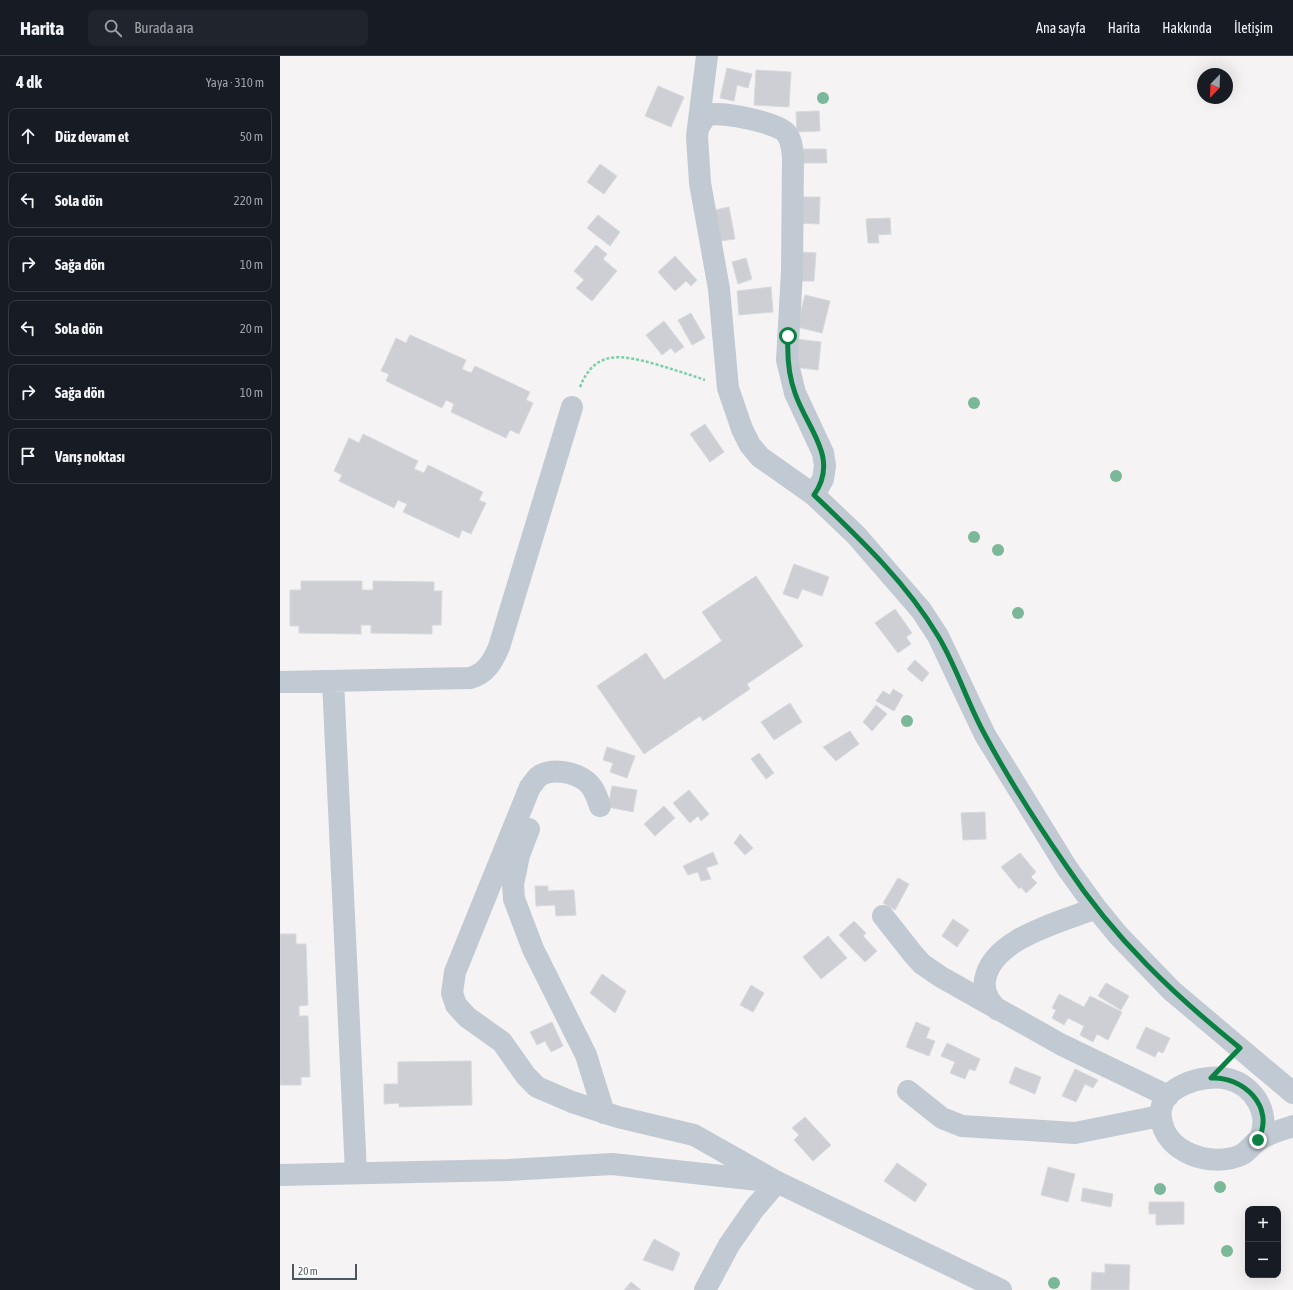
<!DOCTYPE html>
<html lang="tr">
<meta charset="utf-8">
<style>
:root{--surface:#171b24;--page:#20242c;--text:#f1f3f6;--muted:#9ea1a6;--line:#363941}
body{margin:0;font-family:"Asap Condensed",sans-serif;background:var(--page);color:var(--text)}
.controls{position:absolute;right:12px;bottom:12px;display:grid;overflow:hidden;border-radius:8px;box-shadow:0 4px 16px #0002}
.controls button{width:36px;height:36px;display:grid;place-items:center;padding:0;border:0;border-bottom:1px solid var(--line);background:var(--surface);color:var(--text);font:20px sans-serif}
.compass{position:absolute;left:917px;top:12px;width:36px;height:36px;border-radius:50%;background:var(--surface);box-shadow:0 4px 16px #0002;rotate:203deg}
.scale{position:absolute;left:12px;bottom:10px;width:65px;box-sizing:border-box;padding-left:4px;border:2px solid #4a5661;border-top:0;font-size:11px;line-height:14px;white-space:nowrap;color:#4a5661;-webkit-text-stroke:3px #fff;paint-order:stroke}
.stop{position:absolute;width:12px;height:12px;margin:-9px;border:3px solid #0b8043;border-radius:50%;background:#fff}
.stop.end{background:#0b8043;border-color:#fff;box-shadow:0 1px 4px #0008}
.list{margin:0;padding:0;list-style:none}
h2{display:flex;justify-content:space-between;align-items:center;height:52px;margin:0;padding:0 16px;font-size:17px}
h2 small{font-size:13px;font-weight:400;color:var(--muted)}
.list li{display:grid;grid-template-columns:26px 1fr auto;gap:12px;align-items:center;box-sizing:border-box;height:56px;margin:0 8px 8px;padding:0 8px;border:1px solid var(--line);border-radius:8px}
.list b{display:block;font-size:15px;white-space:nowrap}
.list em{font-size:13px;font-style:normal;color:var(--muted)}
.icon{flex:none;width:22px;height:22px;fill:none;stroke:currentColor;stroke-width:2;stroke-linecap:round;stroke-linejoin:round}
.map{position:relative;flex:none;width:1013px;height:1234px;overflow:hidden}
header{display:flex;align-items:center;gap:24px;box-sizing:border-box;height:56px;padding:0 20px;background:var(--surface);border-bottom:1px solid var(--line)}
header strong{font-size:19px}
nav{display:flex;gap:22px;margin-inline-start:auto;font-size:14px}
.search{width:280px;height:36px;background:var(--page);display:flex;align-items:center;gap:10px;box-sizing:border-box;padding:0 14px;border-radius:8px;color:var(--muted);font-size:15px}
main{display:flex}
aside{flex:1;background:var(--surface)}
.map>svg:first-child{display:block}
.building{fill:#cdcfd5;stroke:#d7d9de}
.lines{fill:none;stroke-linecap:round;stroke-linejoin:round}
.path{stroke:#7ad0a6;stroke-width:2.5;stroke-dasharray:3 2;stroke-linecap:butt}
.minor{stroke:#c1cad2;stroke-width:22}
.tree{fill:#7bb799}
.route{stroke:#0b8043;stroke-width:5}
</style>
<header>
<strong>Harita</strong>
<div class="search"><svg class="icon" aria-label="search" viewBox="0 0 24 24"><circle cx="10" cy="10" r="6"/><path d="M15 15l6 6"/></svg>Burada ara</div>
<nav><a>Ana sayfa</a><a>Harita</a><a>Hakkında</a><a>İletişim</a></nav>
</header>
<main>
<aside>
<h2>4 dk<small>Yaya · 310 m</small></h2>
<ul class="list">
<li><svg class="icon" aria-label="ahead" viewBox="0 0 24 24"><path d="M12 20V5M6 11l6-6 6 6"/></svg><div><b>Düz devam et</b></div><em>50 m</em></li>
<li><svg class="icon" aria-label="left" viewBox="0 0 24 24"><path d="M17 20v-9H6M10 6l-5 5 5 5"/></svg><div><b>Sola dön</b></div><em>220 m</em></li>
<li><svg class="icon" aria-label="right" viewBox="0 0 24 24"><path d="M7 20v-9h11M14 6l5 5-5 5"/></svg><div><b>Sağa dön</b></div><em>10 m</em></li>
<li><svg class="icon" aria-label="left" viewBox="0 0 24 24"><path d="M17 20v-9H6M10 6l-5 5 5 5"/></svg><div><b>Sola dön</b></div><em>20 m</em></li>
<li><svg class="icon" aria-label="right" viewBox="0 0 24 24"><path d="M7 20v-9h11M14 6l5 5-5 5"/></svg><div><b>Sağa dön</b></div><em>10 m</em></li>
<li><svg class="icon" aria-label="arrive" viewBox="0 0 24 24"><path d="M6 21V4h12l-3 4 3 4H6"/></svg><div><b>Varış noktası</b></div></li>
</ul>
</aside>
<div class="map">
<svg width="1013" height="1234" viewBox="0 0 1013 1234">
<rect width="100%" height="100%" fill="#f5f3f3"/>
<!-- building -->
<path class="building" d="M447,12L472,18L468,32L457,29L454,45L440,42Z
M476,14L511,16L509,51L474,49Z
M378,30L404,41L391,71L365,60Z
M539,55L540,75L517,76L516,56Z
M523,93H546L547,107H523Z
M320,108L337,120L324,138L307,126Z
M517,141H540L539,168L516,167Z
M449,151L455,183L441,185L435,154Z
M318,159L340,176L330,190L307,172Z
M610,162L611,178L598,179L599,187H588L586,163Z
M316,189L327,198L323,203L337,215L312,245L296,232L304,224L294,215Z
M520,196L536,197L534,225H519Z
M395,200L417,224L411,230L406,225L395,235L378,216Z
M466,202L472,223L458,228L452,206Z
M491,231L493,256L459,259L457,235Z
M525,239L550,245L542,277L517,271Z
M411,257L425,282L412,289L398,264Z
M384,265L404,291L395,297L391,292L382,299L366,279Z
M130,279L186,304L182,313L191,317L195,310L250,336L246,344L253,347L239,378L230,374L226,382L171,356L174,348L166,344L162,352L106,325L109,318L101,315L116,282L126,287Z
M516,283L541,286L538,314L513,311Z
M425,368L444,396L430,406L410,378Z
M83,378L138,405L134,413L144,417L148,409L203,436L199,444L206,447L191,478L182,474L179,482L123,456L127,448L118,444L114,452L59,425L62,419L54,415L69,382L79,387Z
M514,508L549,521L542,540L522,533L518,543L503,538Z
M476,520L523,590L467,628L470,633L423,665L420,660L364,698L317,630L366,597L384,624L442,585L422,556Z
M21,525H82V534H93V525L154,526V535H162L161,569H152V578L91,577V569H81V578L19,577V570H10V534H21Z
M615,553L632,577L626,581L631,588L618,597L595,567Z
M635,604L649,617L642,626L627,613Z
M613,633L623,639L614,655L596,645L603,635L610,639Z
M510,647L522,666L494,684L481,666Z
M596,649L607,658L592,675L583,666Z
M570,675L579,688L556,705L543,691Z
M327,691L355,700L347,722L330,716L333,707L323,704Z
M479,697L494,717L486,723L471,703Z
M332,730L357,734L353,756L328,751Z
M409,734L429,758L421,765L418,760L410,767L393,747Z
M384,750L395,762L375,780L364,768Z
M705,756L706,783L683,784L681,757Z
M460,778L473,792L465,799L454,787Z
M433,796L438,808L426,812L431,823L421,825L418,816L408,819L403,810Z
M740,797L756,816L751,821L757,827L746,837L741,831L739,833L721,811Z
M618,822L629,828L615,854L603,847Z
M255,830H268V835L294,834L296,859L276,860L275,849L256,850Z
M673,863L689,874L677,891L662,880Z
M574,865L586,877L583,880L597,895L585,906L559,879Z
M0,878H16V888H26L28,949L19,950V960H28L30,1021H21V1029H0Z
M548,880L567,902L541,923L523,901Z
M322,918L346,935L335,957L310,937Z
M826,927L849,940L841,954L818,940Z
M471,929L484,937L473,956L460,949Z
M779,938L804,951L810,940L842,956L828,984L817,978L813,986L800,979L804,970L788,962L784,969L772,962L776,954L772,952Z
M272,966L283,990L271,996L265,985L257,989L250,976Z
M636,966L650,972L646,982L655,985L649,1000L626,991Z
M866,971L890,982L883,997L878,995L875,1001L856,992Z
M667,987L700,1003L695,1015L689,1013L685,1023L670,1017L675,1006L661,1000Z
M191,1005L192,1049L119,1051V1047L104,1048V1028H118V1006Z
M735,1011L761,1021L755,1038L729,1027Z
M795,1013L818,1024L813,1032L805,1028L796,1046L782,1040Z
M525,1061L551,1089L533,1105L514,1084L519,1079L512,1072Z
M617,1107L647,1128L635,1146L604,1125Z
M768,1111L795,1118L788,1146L761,1139Z
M803,1132L833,1138L831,1151L801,1145Z
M869,1146H904V1168L876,1169V1158H869Z
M374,1183L400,1197L393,1215L363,1204Z
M825,1208L850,1209L849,1234H811L812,1216L825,1217Z
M351,1226L361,1234H344Z"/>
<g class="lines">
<!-- path -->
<path class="path" d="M300,331C315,293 342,299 375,308C392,313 408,318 425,324"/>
<!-- minor -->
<path class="minor" d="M427,0L417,80L420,127L439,233L448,332L462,373L470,389L480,401L534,439L576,479L641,554L658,580L705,679L787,812L816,852L838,879L892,935L1013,1037
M418,73C421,67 423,62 429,59C442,55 498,67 506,77C512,84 512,93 513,101L512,215L507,304L515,337L543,397L545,410L543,423L534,439
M53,625L76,1117
M0,626L190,622C206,618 213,605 219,591L292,351
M320,750C317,741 314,731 306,725C294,716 271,711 258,721C255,724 253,728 250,731L175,916L172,937L176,949L187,961L222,986L246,1020L257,1031L292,1046L338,1061L414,1079L497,1126L474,1153L449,1189L425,1234
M249,773L239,799L236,814L233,828L234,843L253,893L306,999L324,1057
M603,860L633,898L642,908L661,921L782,989L888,1040
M718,954C709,946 703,937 705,924C712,882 781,866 816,852
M628,1035L662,1062L682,1070L795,1077L880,1060
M979,1084C992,1059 974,1029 948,1023C924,1017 876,1031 881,1062C885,1097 931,1112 961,1099C969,1095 972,1088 979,1084C989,1077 1002,1074 1013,1070
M0,1119L228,1114L332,1108L497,1126L721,1234"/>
</g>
<!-- trees -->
<g class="tree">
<circle cx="543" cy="42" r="6"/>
<circle cx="694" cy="347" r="6"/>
<circle cx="836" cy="420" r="6"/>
<circle cx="694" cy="481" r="6"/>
<circle cx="718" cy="494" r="6"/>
<circle cx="738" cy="557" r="6"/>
<circle cx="627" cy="665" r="6"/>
<circle cx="940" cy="1131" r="6"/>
<circle cx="880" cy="1133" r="6"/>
<circle cx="947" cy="1195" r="6"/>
<circle cx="774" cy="1227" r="6"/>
</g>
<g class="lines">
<!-- route -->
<path class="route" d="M508,280C507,300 508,318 515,337C527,373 560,402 534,439C579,482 626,526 658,580C677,611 687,647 705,679C729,724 758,769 787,811C834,882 894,939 960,992L931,1022C963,1020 996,1051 978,1084"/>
</g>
</svg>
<div class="controls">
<button>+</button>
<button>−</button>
</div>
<svg class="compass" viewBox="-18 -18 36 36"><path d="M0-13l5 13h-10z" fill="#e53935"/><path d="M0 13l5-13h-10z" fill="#9ea1a6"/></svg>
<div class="scale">20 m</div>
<div class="stop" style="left:508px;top:280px"></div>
<div class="stop end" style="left:978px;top:1084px"></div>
</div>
</main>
